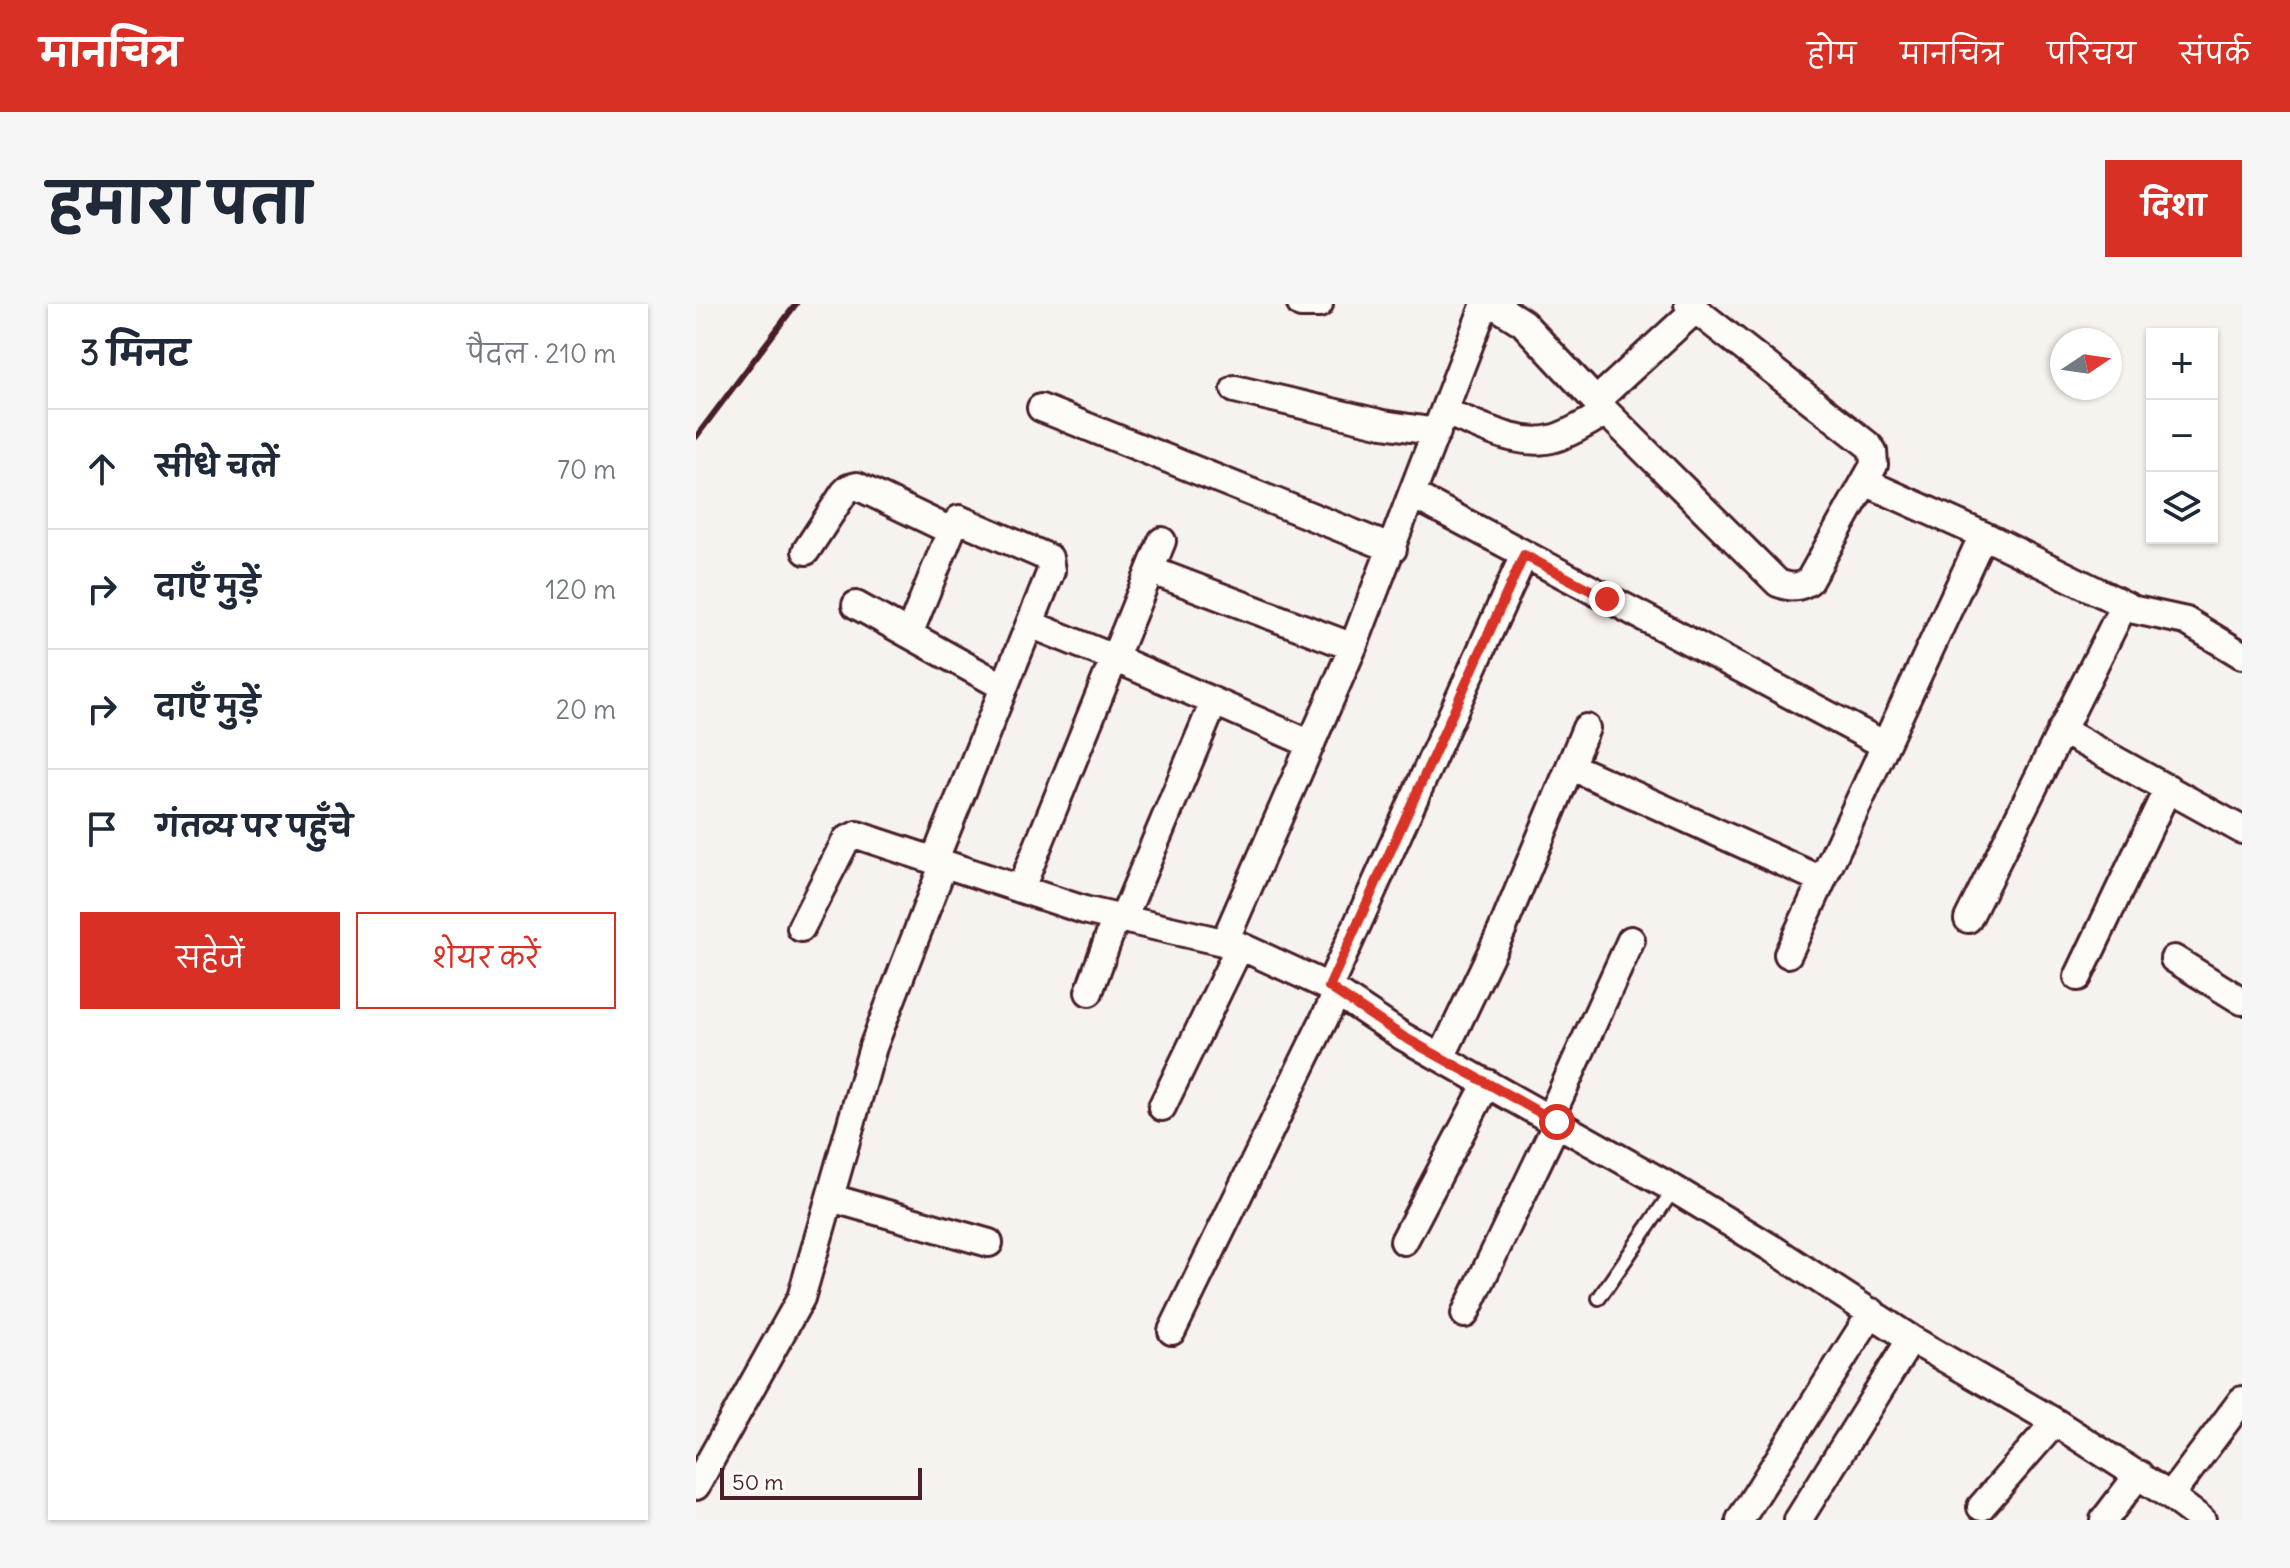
<!DOCTYPE html>
<html lang="hi">
<meta charset="utf-8">
<style>
:root{--surface:#fff;--page:#f6f6f7;--text:#1f2937;--muted:#747a83;--line:#e0e1e3;--accent:#d93025}
body{margin:0;font-family:Delius,"Playpen Sans Deva",sans-serif;background:var(--page);color:var(--text)}
.controls{position:absolute;right:24px;top:24px;display:grid;overflow:hidden;border-radius:0px;box-shadow:0 2px 6px #0004}
.controls button{width:72px;height:72px;display:grid;place-items:center;padding:0;border:0;border-bottom:2px solid var(--line);background:var(--surface);color:var(--text);font:40px sans-serif}
.compass{position:absolute;left:1354px;top:24px;width:72px;height:72px;border-radius:50%;background:var(--surface);box-shadow:0 2px 6px #0004;rotate:77deg}
.scale{position:absolute;left:24px;bottom:20px;width:202px;box-sizing:border-box;padding-left:8px;border:4px solid #4a1f2b;border-top:0;font-size:22px;line-height:28px;white-space:nowrap;color:#4a1f2b;-webkit-text-stroke:6px #fdfcf7;paint-order:stroke}
.stop{position:absolute;width:24px;height:24px;margin:-18px;border:6px solid #d93025;border-radius:50%;background:#fff}
.stop.end{background:#d93025;border-color:#fff;box-shadow:0 2px 8px #0008}
.list{margin:0;padding:0;list-style:none}
h2{display:flex;justify-content:space-between;align-items:center;height:104px;margin:0;padding:0 32px;font-size:34px}
h2 small{font-size:26px;font-weight:400;color:var(--muted)}
.list li{display:grid;grid-template-columns:52px 1fr auto;gap:24px;align-items:center;box-sizing:border-box;height:120px;padding:0 32px;border-top:2px solid var(--line)}
.list b{display:block;font-size:30px;white-space:nowrap}
.list em{font-size:26px;font-style:normal;color:var(--muted)}
.actions{display:flex;gap:16px;padding:24px 32px}
.actions a{flex:1;padding:18px 0;border:2px solid var(--accent);border-radius:0px;text-align:center;font-size:28px;color:var(--accent)}
.actions .main{background:var(--accent);color:#fff}
.icon{flex:none;width:44px;height:44px;fill:none;stroke:currentColor;stroke-width:2;stroke-linecap:round;stroke-linejoin:round}
.map{position:relative;flex:none;width:1546px;height:1216px;overflow:hidden;border-radius:0px}
header{display:flex;align-items:center;gap:48px;box-sizing:border-box;height:112px;padding:0 40px;background:var(--accent);color:#fff}
header strong{font-size:38px}
nav{display:flex;gap:44px;margin-inline-start:auto;font-size:28px}
.intro{display:flex;align-items:center;justify-content:space-between;box-sizing:border-box;height:192px;padding:0 48px}
h1{margin:0;font-size:56px}
.button{padding:20px 36px;border-radius:0px;background:var(--accent);color:#fff;font-size:28px;font-weight:700}
main{display:flex;gap:48px;padding:0 48px}
aside{flex:1;background:var(--surface);border-radius:0px;box-shadow:0 2px 6px #0004}
.map>svg:first-child{display:block}
.lines{fill:none;stroke-linecap:round;stroke-linejoin:round}
.lane-casing{stroke:#4a1f2b;stroke-width:18}
.street-casing{stroke:#4a1f2b;stroke-width:32}
.lane{stroke:#fdfcf7;stroke-width:12}
.street{stroke:#fdfcf7;stroke-width:26}
.rail{stroke:#4a1f2b;stroke-width:6}
.route{stroke:#d93025;stroke-width:10}
</style>
<header>
<strong>मानचित्र</strong>
<nav><a>होम</a><a>मानचित्र</a><a>परिचय</a><a>संपर्क</a></nav>
</header>
<div class="intro"><h1>हमारा पता</h1><a class="button">दिशा</a></div>
<main>
<aside>
<h2>3 मिनट<small>पैदल · 210 m</small></h2>
<ul class="list">
<li><svg class="icon" aria-label="ahead" viewBox="0 0 24 24"><path d="M12 20V5M6 11l6-6 6 6"/></svg><div><b>सीधे चलें</b></div><em>70 m</em></li>
<li><svg class="icon" aria-label="right" viewBox="0 0 24 24"><path d="M7 20v-9h11M14 6l5 5-5 5"/></svg><div><b>दाएँ मुड़ें</b></div><em>120 m</em></li>
<li><svg class="icon" aria-label="right" viewBox="0 0 24 24"><path d="M7 20v-9h11M14 6l5 5-5 5"/></svg><div><b>दाएँ मुड़ें</b></div><em>20 m</em></li>
<li><svg class="icon" aria-label="arrive" viewBox="0 0 24 24"><path d="M6 21V4h12l-3 4 3 4H6"/></svg><div><b>गंतव्य पर पहुँचे</b></div></li>
</ul>
<div class="actions"><a class="main">सहेजें</a><a>शेयर करें</a></div>
</aside>
<div class="map">
<svg width="1546" height="1216" viewBox="0 0 1546 1216">
<rect width="100%" height="100%" fill="#f6f3ef"/>
<filter id="ink" filterUnits="userSpaceOnUse"><feTurbulence type="fractalNoise" baseFrequency=".0125" numOctaves="2"/><feDisplacementMap in="SourceGraphic" scale="16" xChannelSelector="R" yChannelSelector="G"/><feConvolveMatrix kernelMatrix="1 2 1 2 8 2 1 2 1" color-interpolation-filters="sRGB"/></filter>
<g filter="url(#ink)">
<g class="lines">
<defs>
<path id="lane" d="M903,994L978,885"/>
<path id="street" d="M605,0H623
M797,0L827,19L910,108L1082,279C1095,284 1102,284 1113,277L1178,161L1177,147L1172,141L992,0
M539,85L687,120L741,128
M900,97L999,6
M345,104L697,245
M749,108C782,120 823,145 859,134C876,129 894,117 910,108
M1169,178L1287,231L1439,306L1490,317L1546,351
M717,191L1189,441
M110,247L148,189L153,184L161,182L255,227
M454,266L657,343
M160,301L308,383
M334,320L418,354L615,440
M213,330L255,227L263,215L353,254L355,267L239,555
M1365,426L1546,526
M874,462L1126,576
M325,584L466,237
M427,615L518,398
M1272,615L1428,301
M105,624L150,536L161,531L388,606L544,642L633,683L706,732L978,885L1077,945L1215,1035L1359,1118L1474,1192
M528,639L657,343L789,0
M1092,650L1287,231
M1478,655L1546,697
M1382,673L1472,484
M633,683L828,251
M393,688L420,613
M745,754L806,626L890,424
M466,803L544,642
M854,814L935,636
M135,894L293,939
M708,937L791,779
M769,1010L861,818
M476,1027L641,689
M0,1182L105,994L177,743L248,559
M1285,1203L1359,1118
M1044,1216L1176,1008
M1102,1216L1215,1035
M1408,1216L1443,1170
M1506,1216L1474,1192L1546,1096"/>
</defs>
<!-- lane casing -->
<use href="#lane" class="lane-casing"/>
<!-- street casing -->
<use href="#street" class="street-casing"/>
<!-- lane -->
<use href="#lane" class="lane"/>
<!-- street -->
<use href="#street" class="street"/>
<!-- rail -->
<path class="rail" d="M0,133L100,0"/>
</g>
</g>
<g class="lines" filter="url(#ink)">
<!-- route -->
<path class="route" d="M861,818L706,732L633,683L828,251L911,295"/>
</g>
</svg>
<div class="controls">
<button>+</button>
<button>−</button>
<button><svg class="icon" aria-label="layers" viewBox="0 0 24 24"><path d="M12 4l9 5-9 5-9-5zM3 14l9 5 9-5"/></svg></button>
</div>
<svg class="compass" viewBox="-18 -18 36 36"><path d="M0-13l5 13h-10z" fill="#e53935"/><path d="M0 13l5-13h-10z" fill="#747a83"/></svg>
<div class="scale">50 m</div>
<div class="stop" style="left:861px;top:818px"></div>
<div class="stop end" style="left:911px;top:295px"></div>
</div>
</main>
